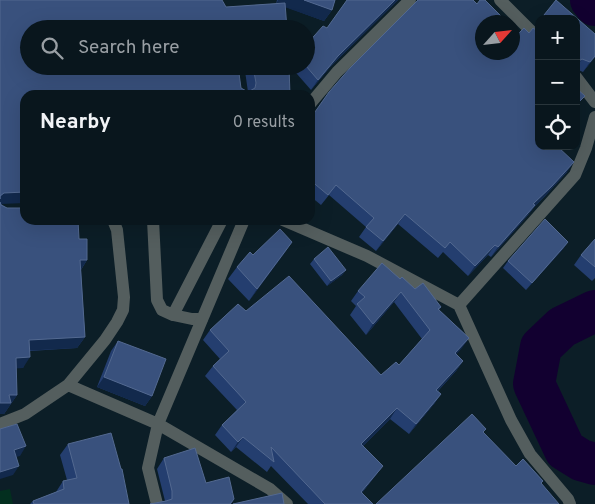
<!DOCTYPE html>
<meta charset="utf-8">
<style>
:root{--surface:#09161d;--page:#121f26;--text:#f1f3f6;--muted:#999fa4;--line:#29353b}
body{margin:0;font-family:Overpass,sans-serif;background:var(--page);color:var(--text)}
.controls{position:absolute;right:15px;top:15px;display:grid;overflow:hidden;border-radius:10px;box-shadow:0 5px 20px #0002}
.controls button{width:45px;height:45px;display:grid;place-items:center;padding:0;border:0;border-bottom:1px solid var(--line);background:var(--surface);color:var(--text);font:25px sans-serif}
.compass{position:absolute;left:475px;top:15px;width:45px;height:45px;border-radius:50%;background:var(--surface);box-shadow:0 5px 20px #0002;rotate:63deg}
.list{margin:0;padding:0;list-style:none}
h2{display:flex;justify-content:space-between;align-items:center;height:65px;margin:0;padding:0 20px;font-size:21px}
h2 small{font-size:16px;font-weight:400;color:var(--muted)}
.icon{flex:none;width:28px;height:28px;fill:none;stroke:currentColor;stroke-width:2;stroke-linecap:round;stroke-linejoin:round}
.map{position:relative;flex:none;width:595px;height:504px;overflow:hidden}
.search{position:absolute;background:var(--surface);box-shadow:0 5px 20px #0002;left:20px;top:20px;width:295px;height:55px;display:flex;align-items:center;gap:12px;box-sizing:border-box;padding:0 18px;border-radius:28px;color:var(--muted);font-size:19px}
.panel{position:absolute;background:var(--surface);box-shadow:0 5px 20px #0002;left:20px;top:90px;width:295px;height:135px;border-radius:15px}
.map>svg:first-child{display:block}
.green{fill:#032f1f}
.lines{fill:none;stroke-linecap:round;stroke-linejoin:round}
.river{stroke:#120030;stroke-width:42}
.service{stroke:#545e5e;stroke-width:12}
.minor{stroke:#545e5e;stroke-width:12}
.wall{fill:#243e6f;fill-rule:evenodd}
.shaded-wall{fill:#12294c}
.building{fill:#39517d;stroke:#536990}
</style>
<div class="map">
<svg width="595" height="504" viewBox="0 0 595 504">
<rect width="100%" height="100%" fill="#0c1e27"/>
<!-- green -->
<path class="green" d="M10,489L13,504H0V491Z"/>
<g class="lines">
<!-- river -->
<path class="river" d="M591,0L595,5
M595,311L562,327L541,347L534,384L565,450L581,460L595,464"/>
<!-- service -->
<path class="service" d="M153,220L157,300L162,310L173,315L222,220
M173,315L192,319H202"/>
<!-- minor -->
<path class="minor" d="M500,0L539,39
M576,77L595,102
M310,104L337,72L410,0
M283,220L367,256L459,305L511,420L530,454L568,499L570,504
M459,305L575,175L586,148L595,117
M68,385L158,424L270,489L287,504
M0,424L25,414L68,385L105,340L117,322L123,310L124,297L117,230L113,220
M157,504L148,468L158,424L244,220"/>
</g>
<!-- wall -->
<path class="wall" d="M0,0L226,7L276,4L277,0H335L332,10L324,21L286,7L29,66H289L290,95L1,204L7,208L79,239L87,260L81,270L85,337L77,348L30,351L23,368H16L17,395L4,414H0ZM241,67L245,71L248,92L241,88L238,68Z
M347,0H398L331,66L311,90L290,66H306L327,28Z
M417,0H454L539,146L567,172L545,196L535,206L528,215L491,257L488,255L468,276L443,252L438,258L398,224L376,251L359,237L366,227L329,195L321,205L310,196V119L417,2Z
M556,0L595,34V57L583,72L576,69V19H541Z
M595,239V278L592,281L574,265L581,255Z
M292,242L249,301L228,279L237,267L253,255Z
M568,242L563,249L526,290L503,268L508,261Z
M314,259L346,270L342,275L327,286L310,264Z
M400,279L441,307L439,310L469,338L456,354L463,361L456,371L438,391L441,394L434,404L409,434L390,419L363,446L383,466L362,493L373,504H308L271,466L267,472L236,447L231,452L215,435L222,425L237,410L205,376L213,366L220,359L203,340L210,330L246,311L381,375L399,365L422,339L394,302L366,335L350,315L356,306L351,301L358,291Z
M118,341L152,396L145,406L97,387L111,351Z
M68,444L129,504H30L33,501L56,492L63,481L67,480L60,455Z
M164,458L206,483L234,499L231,504H150L165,501L157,469Z"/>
<!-- shaded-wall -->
<path class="shaded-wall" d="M278,0H304L332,10L324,21L276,4Z
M395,0H398L331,66L311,90L318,80L338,56Z
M595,56V57L583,72L590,62Z
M582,59L576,68V63Z
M574,162L567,172L545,196L535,206L528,215L491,257L498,247L533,204Z
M25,192V203L0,204V197L4,193Z
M405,214L398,224L376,251L383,241Z
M292,242L284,254L249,301L257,289Z
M568,242L563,249L526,290L532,283Z
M495,245L488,255L468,276L475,266Z
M80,260H87L80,271Z
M346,270L342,275L327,286L331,281Z
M401,292L394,302L366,335L373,324Z
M85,337L77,348L21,351L29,340Z
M469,338L462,348L448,364L455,353Z
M30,357L23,368L8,369L16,358Z
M463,361L456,371L429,400L436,390Z
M104,377L152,396L145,406L97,387Z
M441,394L434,404L409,434L416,424Z
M9,395H17L4,414H0V403Z
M397,408L390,419L354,455L361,444Z
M243,437L236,447L231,452L238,442Z
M26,446L20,456L8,459L14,450Z
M19,466L13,475L0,479V472Z
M383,466L375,476L354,503L361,492Z"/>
<!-- building -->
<path class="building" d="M0,0H222L226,7L285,3L287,29H29V66H238L241,88L248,92L255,88L256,83L253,66H289L290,95H25V192L4,193L0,196V199Z
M304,0H335L332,10Z
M347,0H395L338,56L318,80L306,66V45L323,26L327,28Z
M418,0H473L477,4L480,0H485L507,22H482V52H512V28L518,34L524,28L529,33L533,28L539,32V146H557L574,162L552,186L533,204L535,205L498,247L495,245L475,266L450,242L445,248L405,214L383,241L366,227L374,218L336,185L328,195L310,180V119L329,92L350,68Z
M556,0L595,34V56L590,62L582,59L576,63V19H547L544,15Z
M576,70L579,76L576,79Z
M576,88L585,96L576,105Z
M0,202L1,205L7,208H25V220H78L79,239H87V260H80L85,337L29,340L30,357L16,358L17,395H9L11,403H0Z
M545,219L568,242L532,283L508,261Z
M280,229L292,242L257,289L237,267L250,252L253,255Z
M595,239V267L581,255Z
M328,247L346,270L331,281L314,259Z
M382,263L400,279L402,277L415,289L423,283L441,307L438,309L469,338L455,353L463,361L436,390L441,394L416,424L397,408L361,444L383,466L361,492L373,504H325L271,447L274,462L243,437L238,442L222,425L246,402L213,366L229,351L210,330L238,304L246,311L289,276L381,375L396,362L399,365L430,330L401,292L373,324L357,304L365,297L358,291Z
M118,341L166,359L152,396L104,377Z
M472,414L486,429L483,432L516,466L523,459L543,481L541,483L559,504H376Z
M17,424L26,446L14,450L19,466L0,472V429Z
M111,433L121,469H122L129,504H34L33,501L64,489L63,481L77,478L68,444Z
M195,448L206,483L229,477L234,499L230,504H150L166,501L172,499V491L164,458Z
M282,493L284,504H233Z"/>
</svg>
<div class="controls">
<button>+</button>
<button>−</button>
<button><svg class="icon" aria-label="locate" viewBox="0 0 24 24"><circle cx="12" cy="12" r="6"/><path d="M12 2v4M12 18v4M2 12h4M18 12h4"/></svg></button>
</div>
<svg class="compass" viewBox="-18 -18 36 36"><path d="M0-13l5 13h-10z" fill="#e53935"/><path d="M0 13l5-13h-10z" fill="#999fa4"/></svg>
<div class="search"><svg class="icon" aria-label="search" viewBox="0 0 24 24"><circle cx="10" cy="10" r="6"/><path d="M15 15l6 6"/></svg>Search here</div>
<section class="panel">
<h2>Nearby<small>0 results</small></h2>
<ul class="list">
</ul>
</section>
</div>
